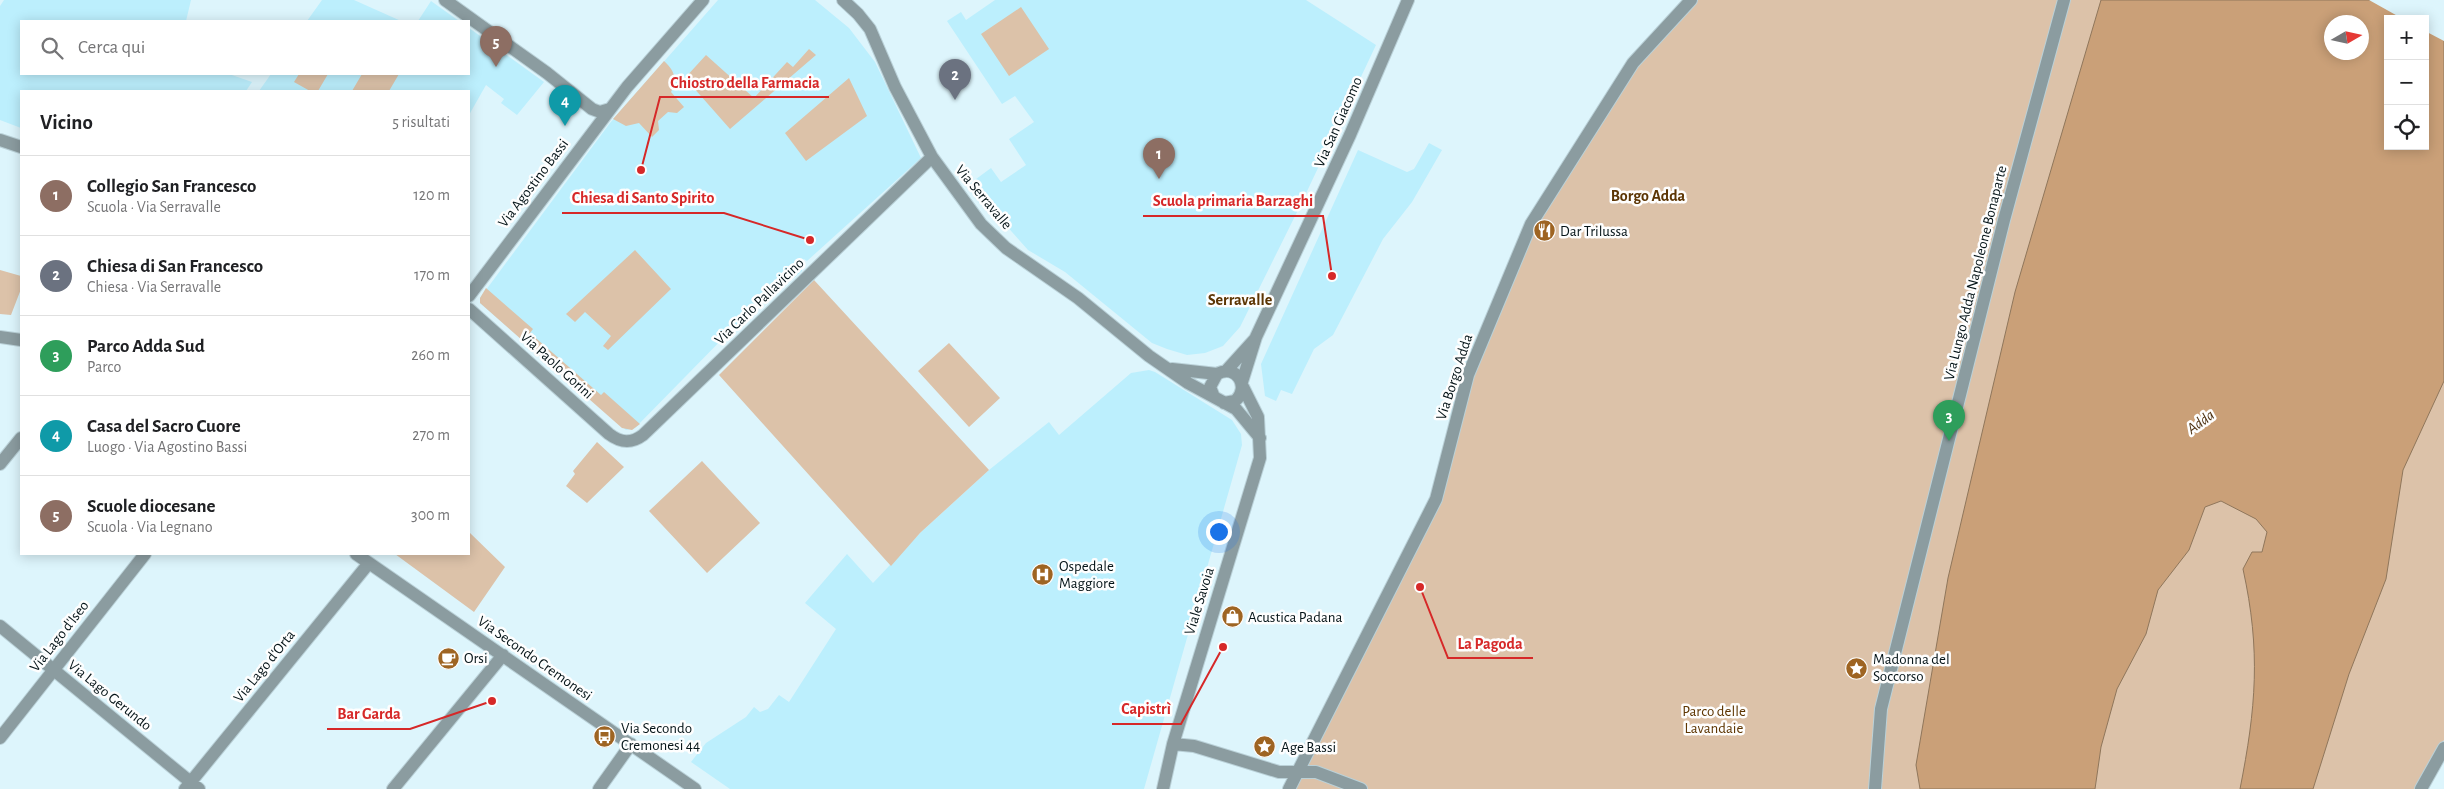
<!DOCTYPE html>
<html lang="it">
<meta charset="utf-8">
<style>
:root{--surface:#fff;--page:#f6f6f6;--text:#202124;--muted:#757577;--line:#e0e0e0;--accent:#db2777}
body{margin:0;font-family:"Alegreya Sans",sans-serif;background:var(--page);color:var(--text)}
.controls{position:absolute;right:15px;top:15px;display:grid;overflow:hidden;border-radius:0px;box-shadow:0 2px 12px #0003}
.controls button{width:45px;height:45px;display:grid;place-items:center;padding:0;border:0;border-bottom:1px solid var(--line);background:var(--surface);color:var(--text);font:25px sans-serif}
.compass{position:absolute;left:2324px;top:15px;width:45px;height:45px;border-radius:50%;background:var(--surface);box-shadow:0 2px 12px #0003;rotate:81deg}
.you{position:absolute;left:1218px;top:531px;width:18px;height:18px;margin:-12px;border:4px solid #fff;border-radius:50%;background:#1a73e8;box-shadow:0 0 0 8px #1a73e833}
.badge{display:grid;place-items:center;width:32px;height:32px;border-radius:50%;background:var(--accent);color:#fff;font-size:16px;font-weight:700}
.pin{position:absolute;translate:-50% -41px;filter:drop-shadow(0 1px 2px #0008)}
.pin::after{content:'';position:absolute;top:26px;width:18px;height:15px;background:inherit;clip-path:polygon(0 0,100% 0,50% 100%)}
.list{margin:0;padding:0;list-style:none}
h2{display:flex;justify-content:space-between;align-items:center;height:65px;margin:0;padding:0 20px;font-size:21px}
h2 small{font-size:16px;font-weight:400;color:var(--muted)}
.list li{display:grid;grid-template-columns:32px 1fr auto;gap:15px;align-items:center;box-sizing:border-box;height:80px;padding:0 20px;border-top:1px solid var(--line)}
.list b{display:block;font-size:19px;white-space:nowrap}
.list p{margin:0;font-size:16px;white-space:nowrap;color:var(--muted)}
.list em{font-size:16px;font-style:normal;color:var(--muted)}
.icon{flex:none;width:28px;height:28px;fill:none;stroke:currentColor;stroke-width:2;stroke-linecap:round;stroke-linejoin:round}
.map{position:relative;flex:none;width:2444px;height:789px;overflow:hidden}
.search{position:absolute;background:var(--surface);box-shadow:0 2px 12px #0003;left:20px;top:20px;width:450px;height:55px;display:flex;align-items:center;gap:12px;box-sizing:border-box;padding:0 18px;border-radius:0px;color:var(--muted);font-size:19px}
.panel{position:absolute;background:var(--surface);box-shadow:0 2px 12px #0003;left:20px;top:90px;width:450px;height:465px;border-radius:0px}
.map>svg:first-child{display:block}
.built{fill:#bceffd}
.green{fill:#dcc2a9;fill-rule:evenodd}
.water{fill:#caa078;stroke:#8f765b;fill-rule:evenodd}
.pier{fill:#ddf5fc}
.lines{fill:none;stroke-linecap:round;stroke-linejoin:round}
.minor-casing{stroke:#bad1d8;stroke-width:14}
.minor{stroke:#8b9ca0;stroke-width:12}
.labels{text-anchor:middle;stroke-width:5;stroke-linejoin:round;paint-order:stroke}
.street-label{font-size:15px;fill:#051418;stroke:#fefefe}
.poi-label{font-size:15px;fill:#051418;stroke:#fefefe;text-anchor:start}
.park-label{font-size:15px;fill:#5d3501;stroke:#fefefe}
.neighbourhood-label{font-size:16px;font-weight:bold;fill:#5c3504;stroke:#fefefe}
.water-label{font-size:16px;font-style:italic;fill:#4e3111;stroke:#fefefe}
.leader{fill:none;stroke:#d62828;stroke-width:2}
.callout-dot{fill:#d62828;stroke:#fefefe;stroke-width:2}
.callout-label{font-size:16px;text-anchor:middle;font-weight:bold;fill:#d62828;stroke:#fefefe;stroke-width:5;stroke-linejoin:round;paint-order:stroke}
</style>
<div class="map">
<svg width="2444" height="789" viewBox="0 0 2444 789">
<rect width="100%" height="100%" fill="#ddf5fc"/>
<!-- built -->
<path class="built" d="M4,0H191L186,21H21V74H229L252,82L246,91H21V128L0,120V6Z
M322,0H354L401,21H307Z
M718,0H815L849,28L875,62L921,158L807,261L804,259L800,263L802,271L794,278L787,275L783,279L785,282L734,327L635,428L626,430L480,303V298L610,123Z
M995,0H1306L1376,45L1301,204L1240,327L1223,346L1205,353L1187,355L1167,349L1152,343L1065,272L1028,250L996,214L983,201L979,203L968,188V185L991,168L1001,182L1026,165L1009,139L1034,122L1015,96L1002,104L947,21L961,12L966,20Z
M431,1L459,21H418Z
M469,28L544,82L517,115L501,103L504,99L486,85L469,115V91H259L271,74H469Z
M1429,143L1442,150L1412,202L1383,239L1333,335L1314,349L1292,394L1281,390L1276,401L1265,396L1261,364L1358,150L1407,172L1414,169Z
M1149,370L1155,372L1232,420L1241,434L1242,445L1144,789H730L691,762L706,743L746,717L754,707L760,712L768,709L779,695L789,702L836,629L805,603L847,554L873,583L920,533L989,470L1049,422L1059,435L1131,373Z"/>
<!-- green -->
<path class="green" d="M1698,0H2444V740L2417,789H1296L1438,506L1472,376L1541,217L1635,68ZM2388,19H2425V146H2388ZM2332,22H2362V52H2332Z
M1021,7L1049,49L1009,76L981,34Z
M809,49L816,55L730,129L685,78L706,55L754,98L787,62L793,67Z
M664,61C674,70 678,79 671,92L684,107L677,113L668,112L658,121L659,130L652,137L639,123L626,126L613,119Z
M299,74H328L318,91H310L294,82Z
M362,74H399L389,91H352Z
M849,78L867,116L806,161L785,133Z
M635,250L671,289L608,350L603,346L611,336L585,312L575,322L566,314Z
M0,270L21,276V289L11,315L0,314Z
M814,280L989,470L920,533L891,566L719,375Z
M486,288L533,329L530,333L601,395L604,392L640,424L632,430L622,428L480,303V298Z
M949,343L1000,398L969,427L918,371Z
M597,442L624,467L587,503L566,486L575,474L573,471Z
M702,461L760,523L707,573L649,511Z
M469,532L505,567L474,612L395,554H469Z"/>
<!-- water -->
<path class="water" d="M2101,0H2444V381L2403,470L2386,579L2349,674L2313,789H2240C2256,708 2261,651 2243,569L2252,552H2262L2267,532L2256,519L2221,501L2205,507L2189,550L2158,590L2146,634L2117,689L2101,747L2095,789H1920L1916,765L1948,578L2015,292ZM2388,19H2425V146H2388ZM2332,22H2362V52H2332Z"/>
<!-- pier -->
<path class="pier" d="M2369,0H2444V41L2425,31V19H2403Z"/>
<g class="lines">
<defs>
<path id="minor" d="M445,0L547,73L592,109L600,112L610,109
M843,0L858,14L870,29L895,87L932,157L981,224L1006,248L1078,298L1149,356L1188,383L1236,409L1260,438
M0,140L21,147
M469,296L627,87L703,0
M469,309L609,434C621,443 631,444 643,435L932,157
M0,337L21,340
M1172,369L1217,374
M1226,371L1255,339
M1242,382L1256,337L1350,135L1408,0
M1214,397L1210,387L1217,374C1236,363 1251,387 1235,401L1224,403
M0,464L21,438
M356,554L695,789
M0,626L199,789
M0,738L145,554
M1173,744L1194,746L1279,772H1316L1361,789
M185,789L369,563
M393,789L503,655
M599,789L631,744
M1163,789L1173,744L1260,458L1258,417L1243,387
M1289,789L1436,499L1468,375L1531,224L1633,63L1691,0
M1875,789L1881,709L2004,220L2064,0
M2421,789L2444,748"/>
</defs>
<!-- minor casing -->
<use href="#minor" class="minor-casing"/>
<!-- minor -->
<use href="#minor" class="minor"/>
</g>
<!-- icons -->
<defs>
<symbol id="restaurant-disc" viewBox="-11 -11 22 22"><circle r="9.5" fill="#9e6422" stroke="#fefefe"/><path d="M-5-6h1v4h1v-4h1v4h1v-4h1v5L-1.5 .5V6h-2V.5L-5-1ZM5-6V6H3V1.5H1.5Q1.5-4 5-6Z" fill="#fff"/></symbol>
<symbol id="hospital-disc" viewBox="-11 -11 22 22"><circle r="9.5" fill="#9e6422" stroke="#fefefe"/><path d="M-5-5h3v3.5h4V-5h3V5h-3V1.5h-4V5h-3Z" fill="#fff"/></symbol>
<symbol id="shop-disc" viewBox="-11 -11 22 22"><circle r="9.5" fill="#9e6422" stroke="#fefefe"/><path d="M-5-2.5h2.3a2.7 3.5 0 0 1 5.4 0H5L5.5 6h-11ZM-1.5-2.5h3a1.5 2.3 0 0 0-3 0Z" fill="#fff"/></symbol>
<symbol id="cafe-disc" viewBox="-11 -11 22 22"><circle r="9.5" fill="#9e6422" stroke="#fefefe"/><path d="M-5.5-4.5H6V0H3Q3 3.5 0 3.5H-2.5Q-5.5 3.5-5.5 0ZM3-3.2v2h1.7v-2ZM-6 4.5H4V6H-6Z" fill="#fff"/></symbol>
<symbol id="sight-disc" viewBox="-11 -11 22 22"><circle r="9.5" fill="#9e6422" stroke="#fefefe"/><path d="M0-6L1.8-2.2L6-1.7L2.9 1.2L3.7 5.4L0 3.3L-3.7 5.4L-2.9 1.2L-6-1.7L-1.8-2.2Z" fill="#fff"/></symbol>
<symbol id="bus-disc" viewBox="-11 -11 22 22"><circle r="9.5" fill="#9e6422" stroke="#fefefe"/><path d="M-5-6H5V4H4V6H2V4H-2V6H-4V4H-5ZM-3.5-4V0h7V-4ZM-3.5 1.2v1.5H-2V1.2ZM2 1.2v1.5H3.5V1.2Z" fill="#fff"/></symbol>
</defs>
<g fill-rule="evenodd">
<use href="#restaurant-disc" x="1532" y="218" width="25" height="25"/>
<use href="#hospital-disc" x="1030" y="562" width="25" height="25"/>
<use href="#shop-disc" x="1220" y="604" width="25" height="25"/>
<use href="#cafe-disc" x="436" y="646" width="25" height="25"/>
<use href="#sight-disc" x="1844" y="656" width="25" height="25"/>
<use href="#bus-disc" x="592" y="724" width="25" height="25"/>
<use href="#sight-disc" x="1252" y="734" width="25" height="25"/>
</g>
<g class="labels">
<!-- street labels -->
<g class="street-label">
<text transform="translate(1338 122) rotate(-66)" y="5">Via San Giacomo</text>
<text transform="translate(533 183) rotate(-53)" y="5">Via Agostino Bassi</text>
<text transform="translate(984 197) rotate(50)" y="5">Via Serravalle</text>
<text transform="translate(1975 273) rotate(-76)" y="5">Via Lungo Adda Napoleone Bonaparte</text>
<text transform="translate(759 301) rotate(-44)" y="5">Via Carlo Pallavicino</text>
<text transform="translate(557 365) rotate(42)" y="5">Via Paolo Gorini</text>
<text transform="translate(1454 377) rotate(-72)" y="5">Via Borgo Adda</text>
<text transform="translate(1199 601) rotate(-73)" y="5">Viale Savoia</text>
<text transform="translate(59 636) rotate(-52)" y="5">Via Lago d'Iseo</text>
<text transform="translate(535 658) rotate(35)" y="5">Via Secondo Cremonesi</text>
<text transform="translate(264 666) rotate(-51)" y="5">Via Lago d'Orta</text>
<text transform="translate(110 695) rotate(39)" y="5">Via Lago Gerundo</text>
</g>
<!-- poi labels -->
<g class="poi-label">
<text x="1560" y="236">Dar Trilussa</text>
<text x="1059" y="571">Ospedale<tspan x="1059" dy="17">Maggiore</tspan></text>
<text x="1248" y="622">Acustica Padana</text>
<text x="464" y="663">Orsi</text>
<text x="1873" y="664">Madonna del<tspan x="1873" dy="17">Soccorso</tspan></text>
<text x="621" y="733">Via Secondo<tspan x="621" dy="17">Cremonesi 44</tspan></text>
<text x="1281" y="752">Age Bassi</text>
</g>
<!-- park labels -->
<g class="park-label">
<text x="1714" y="716">Parco delle<tspan x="1714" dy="17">Lavandaie</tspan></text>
</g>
<!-- neighbourhood labels -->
<g class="neighbourhood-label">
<text x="1648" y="201">Borgo Adda</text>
<text x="1240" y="305">Serravalle</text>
</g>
<!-- water labels -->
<g class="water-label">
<text transform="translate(2200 421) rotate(-36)" y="6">Adda</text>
</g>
</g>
<!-- callouts -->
<path class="leader" d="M641 170L660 97H829M810 240L724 213H562M1332 276L1323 216H1143M1420 587L1448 658H1533M1223 647L1181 724H1112M492 701L410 729H327"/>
<g class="callout-dot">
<circle cx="641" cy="170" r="5"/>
<circle cx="810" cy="240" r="5"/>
<circle cx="1332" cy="276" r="5"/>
<circle cx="1420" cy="587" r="5"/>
<circle cx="1223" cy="647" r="5"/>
<circle cx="492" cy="701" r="5"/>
</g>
<g class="callout-label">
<text x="745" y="88">Chiostro della Farmacia</text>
<text x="643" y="203">Chiesa di Santo Spirito</text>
<text x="1233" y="206">Scuola primaria Barzaghi</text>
<text x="1490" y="649">La Pagoda</text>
<text x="1146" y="714">Capistrì</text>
<text x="369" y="719">Bar Garda</text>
</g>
</svg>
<div class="controls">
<button>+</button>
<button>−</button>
<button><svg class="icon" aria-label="locate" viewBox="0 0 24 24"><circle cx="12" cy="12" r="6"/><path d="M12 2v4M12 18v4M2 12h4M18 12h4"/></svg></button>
</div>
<svg class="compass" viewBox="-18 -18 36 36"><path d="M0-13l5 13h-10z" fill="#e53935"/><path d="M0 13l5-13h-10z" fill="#757577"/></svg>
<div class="you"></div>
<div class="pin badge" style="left:1159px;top:179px;background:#8d6e63">1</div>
<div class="pin badge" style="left:955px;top:100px;background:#6b7280">2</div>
<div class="pin badge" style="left:1949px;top:441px;background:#2e9e5b">3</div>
<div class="pin badge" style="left:565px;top:126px;background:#0f9aa8">4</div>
<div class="pin badge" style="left:496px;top:67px;background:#8d6e63">5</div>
<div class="search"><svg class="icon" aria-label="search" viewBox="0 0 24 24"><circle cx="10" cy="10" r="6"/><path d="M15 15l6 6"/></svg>Cerca qui</div>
<section class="panel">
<h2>Vicino<small>5 risultati</small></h2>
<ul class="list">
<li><span class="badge" style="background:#8d6e63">1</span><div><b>Collegio San Francesco</b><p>Scuola · Via Serravalle</p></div><em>120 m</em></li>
<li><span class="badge" style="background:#6b7280">2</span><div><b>Chiesa di San Francesco</b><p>Chiesa · Via Serravalle</p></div><em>170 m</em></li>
<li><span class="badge" style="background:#2e9e5b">3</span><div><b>Parco Adda Sud</b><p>Parco</p></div><em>260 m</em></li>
<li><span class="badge" style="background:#0f9aa8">4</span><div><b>Casa del Sacro Cuore</b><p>Luogo · Via Agostino Bassi</p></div><em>270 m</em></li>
<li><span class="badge" style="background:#8d6e63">5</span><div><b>Scuole diocesane</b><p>Scuola · Via Legnano</p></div><em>300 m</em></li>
</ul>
</section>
</div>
